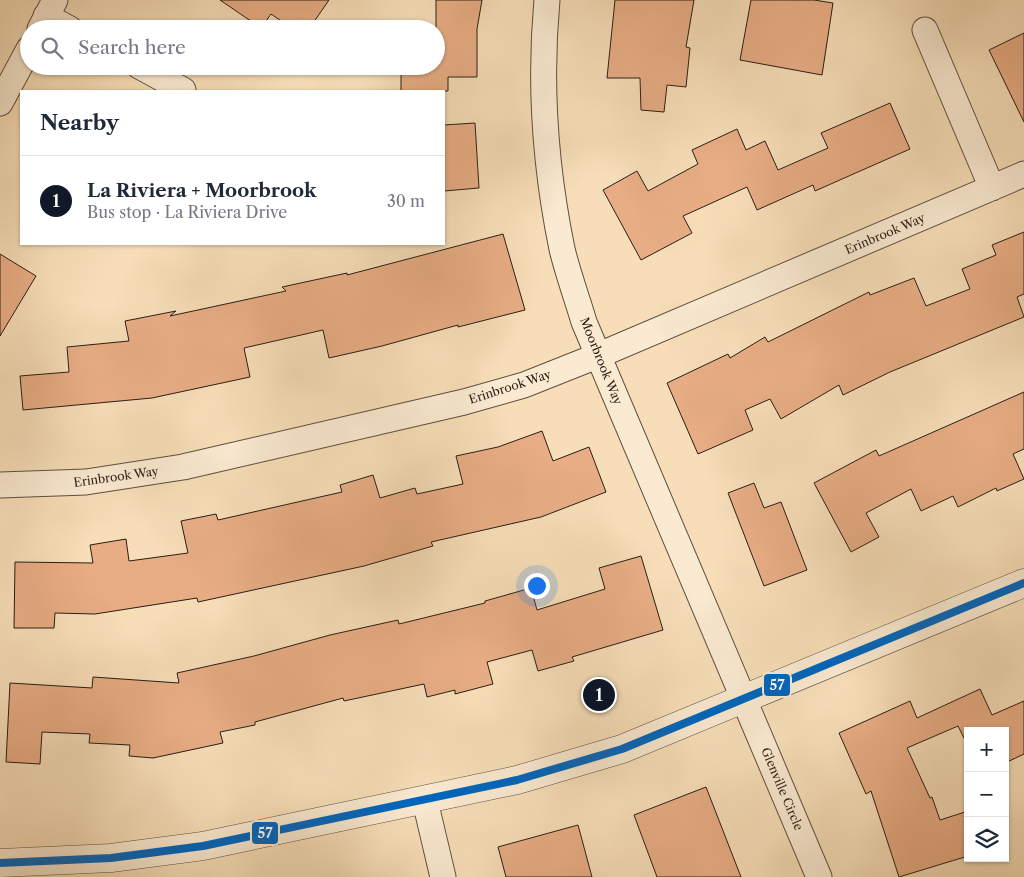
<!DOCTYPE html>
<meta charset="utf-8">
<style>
:root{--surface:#fff;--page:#f6f6f7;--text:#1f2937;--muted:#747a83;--line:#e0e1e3;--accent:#111827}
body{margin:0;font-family:"Libre Caslon Text",serif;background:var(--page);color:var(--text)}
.controls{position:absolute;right:15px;bottom:15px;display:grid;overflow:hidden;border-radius:0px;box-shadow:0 1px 4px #0004}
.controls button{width:45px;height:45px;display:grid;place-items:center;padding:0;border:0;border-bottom:1px solid var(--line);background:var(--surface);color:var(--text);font:25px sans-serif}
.you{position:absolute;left:536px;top:585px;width:18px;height:18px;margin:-12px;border:4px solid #fff;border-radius:50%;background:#1a73e8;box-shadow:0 0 0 8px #1a73e833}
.badge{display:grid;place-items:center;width:32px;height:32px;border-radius:50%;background:var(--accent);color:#fff;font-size:16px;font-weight:700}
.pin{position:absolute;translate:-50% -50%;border:2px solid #fff;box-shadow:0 1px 5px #0006}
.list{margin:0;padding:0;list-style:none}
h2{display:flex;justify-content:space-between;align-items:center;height:65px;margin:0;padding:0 20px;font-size:21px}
h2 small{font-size:16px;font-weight:400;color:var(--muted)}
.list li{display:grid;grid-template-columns:32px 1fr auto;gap:15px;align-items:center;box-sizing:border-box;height:90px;padding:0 20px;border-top:1px solid var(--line)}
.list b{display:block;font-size:19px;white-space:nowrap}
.list p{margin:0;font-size:16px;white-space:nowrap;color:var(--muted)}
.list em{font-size:16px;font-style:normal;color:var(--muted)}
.icon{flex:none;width:28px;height:28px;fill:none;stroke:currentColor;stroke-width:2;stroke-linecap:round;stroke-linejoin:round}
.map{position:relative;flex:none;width:1024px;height:877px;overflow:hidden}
.search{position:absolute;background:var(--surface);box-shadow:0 1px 4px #0004;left:20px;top:20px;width:425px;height:55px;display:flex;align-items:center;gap:12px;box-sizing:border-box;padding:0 18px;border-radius:28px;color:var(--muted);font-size:19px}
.panel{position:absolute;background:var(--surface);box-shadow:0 1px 4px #0004;left:20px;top:90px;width:425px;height:155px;border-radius:0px}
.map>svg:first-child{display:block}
.building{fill:#e8ad85;stroke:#291e16}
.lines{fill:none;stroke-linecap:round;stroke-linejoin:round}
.minor-casing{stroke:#5c4e3e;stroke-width:27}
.tertiary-casing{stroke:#5c4e3e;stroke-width:29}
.minor{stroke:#faead1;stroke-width:25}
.tertiary{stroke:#faead1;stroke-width:28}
.bus-1-casing{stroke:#faead1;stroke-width:11}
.bus-1{stroke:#0065bd;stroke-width:8}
.labels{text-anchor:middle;stroke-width:4;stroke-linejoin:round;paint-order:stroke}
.street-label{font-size:12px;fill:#291e16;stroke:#faead1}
.line-badge{stroke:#faead1;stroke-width:2}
.badge-label{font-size:14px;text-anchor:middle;font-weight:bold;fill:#fff}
</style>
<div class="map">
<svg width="1024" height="877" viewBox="0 0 1024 877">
<rect width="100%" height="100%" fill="#f7deb8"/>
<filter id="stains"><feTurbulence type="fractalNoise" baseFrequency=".004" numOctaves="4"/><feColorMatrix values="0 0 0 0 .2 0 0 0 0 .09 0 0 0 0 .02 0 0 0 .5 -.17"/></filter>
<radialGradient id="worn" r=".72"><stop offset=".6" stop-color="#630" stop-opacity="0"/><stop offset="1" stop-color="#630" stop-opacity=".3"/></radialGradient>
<!-- building -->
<path class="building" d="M220,0H329L309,29H293L271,14L261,28Z
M436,0H482L477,29V77H448V91H401V66H436Z
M615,0H694L686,47L690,48L686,87L667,85L664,112L641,110L640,78H607Z
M751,0H814L833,3L822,75L740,60Z
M1024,33V122L989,50Z
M890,103L910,149L815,191L813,185L757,210L747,187L683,216L692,233L641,260L603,190L637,171L648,191L698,164L692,150L737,129L746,150L765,141L778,170L828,148L821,133Z
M475,123L479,188L444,191V125Z
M1024,232V294L1017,297L1024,317L890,372L843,395L839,385L781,419L770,399L745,410L753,430L698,454L667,383L728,354L730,358L765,337L768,342L869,292L870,295L914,278L926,306L970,289L962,269L996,255L992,245Z
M503,234L525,310L458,327V325L382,346L329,358L323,330L244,348L250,377L152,398L23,410L20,376L69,372L67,347L129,341L125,321L176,311L170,316L286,291L282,287L347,273V275Z
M0,254L36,276L0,336Z
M1024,392V449L1013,454L1024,479L997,491L996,488L958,507L953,496L921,511L911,489L866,513L879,537L851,552L814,483L876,450L879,456Z
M542,431L553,461L589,447L606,492L541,517L431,542L433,546L364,566L198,602L197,598L95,614L55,613L54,628H14L15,562L93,563L90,545L126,539L129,561L188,553L181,521L216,514L218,520L342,492L340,485L373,475L380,498L415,488L417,494L463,484L456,456L498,447Z
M754,483L764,508L781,502L807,570L764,586L728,493Z
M641,556L663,630L572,657L574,661L538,671L532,650L487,662L493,684L455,694V690L427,697L424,684L344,701L343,698L255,722V725L220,732L223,743L153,758L129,756L130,745L89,743L90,734L42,732L40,764L6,762L10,683L92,688L93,677L179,683L177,673L254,656L330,635L398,620L399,624L485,603V601L531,588L537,610L605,589L599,568Z
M980,689L992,715L1024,701V754L1005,763V731H968V746L958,726L907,748L930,798L932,797L940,820L968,811V856L899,877L871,791L866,794L839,733L910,701L917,718Z
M706,787L741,877H657L634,815Z
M578,825L592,877H506L498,847Z"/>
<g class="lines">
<defs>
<path id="minor" d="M547,0C539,85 545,166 562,249C568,274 577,298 584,322L819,877
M46,16L70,29
M40,29L55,0
M925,30L992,188
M139,66L183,90
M0,103L29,49
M0,485L86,482L183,467L464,402L524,385L597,356L1024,174
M425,801L443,877"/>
<path id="tertiary" d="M0,863L111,858L203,846L517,780L622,749L1024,583"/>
</defs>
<!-- minor casing -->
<use href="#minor" class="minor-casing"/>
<!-- tertiary casing -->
<use href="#tertiary" class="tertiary-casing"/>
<!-- minor -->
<use href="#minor" class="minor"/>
<!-- tertiary -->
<use href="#tertiary" class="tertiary"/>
<defs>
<path id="bus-1" d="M0,863L111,858L203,846L517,780L622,749L1024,583"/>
</defs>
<!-- bus-1 casing -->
<use href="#bus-1" class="bus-1-casing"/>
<!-- bus-1 -->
<use href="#bus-1" class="bus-1"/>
</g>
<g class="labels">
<!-- street labels -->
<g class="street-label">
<text transform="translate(885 234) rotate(-23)" y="4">Erinbrook Way</text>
<text transform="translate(601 361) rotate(68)" y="4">Moorbrook Way</text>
<text transform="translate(510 387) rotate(-18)" y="4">Erinbrook Way</text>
<text transform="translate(116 477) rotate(-8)" y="4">Erinbrook Way</text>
<text transform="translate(782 789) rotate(67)" y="4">Glenville Circle</text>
</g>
</g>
<g class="line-badge">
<rect x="763" y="673" width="28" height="24" rx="5" fill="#0065bd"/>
<rect x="251" y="821" width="28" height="24" rx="5" fill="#0065bd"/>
</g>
<g class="badge-label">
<text x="777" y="690">57</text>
<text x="265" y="838">57</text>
</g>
<rect width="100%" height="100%" filter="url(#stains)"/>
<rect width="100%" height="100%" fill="url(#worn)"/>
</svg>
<div class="controls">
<button>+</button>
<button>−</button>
<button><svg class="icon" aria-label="layers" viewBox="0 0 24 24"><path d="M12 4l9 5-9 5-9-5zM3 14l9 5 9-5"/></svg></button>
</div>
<div class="you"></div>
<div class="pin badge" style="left:599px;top:695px">1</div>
<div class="search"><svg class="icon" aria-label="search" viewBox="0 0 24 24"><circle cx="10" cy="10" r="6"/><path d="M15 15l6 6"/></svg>Search here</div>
<section class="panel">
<h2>Nearby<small></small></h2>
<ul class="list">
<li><span class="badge">1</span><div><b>La Riviera + Moorbrook</b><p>Bus stop · La Riviera Drive</p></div><em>30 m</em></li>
</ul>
</section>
</div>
